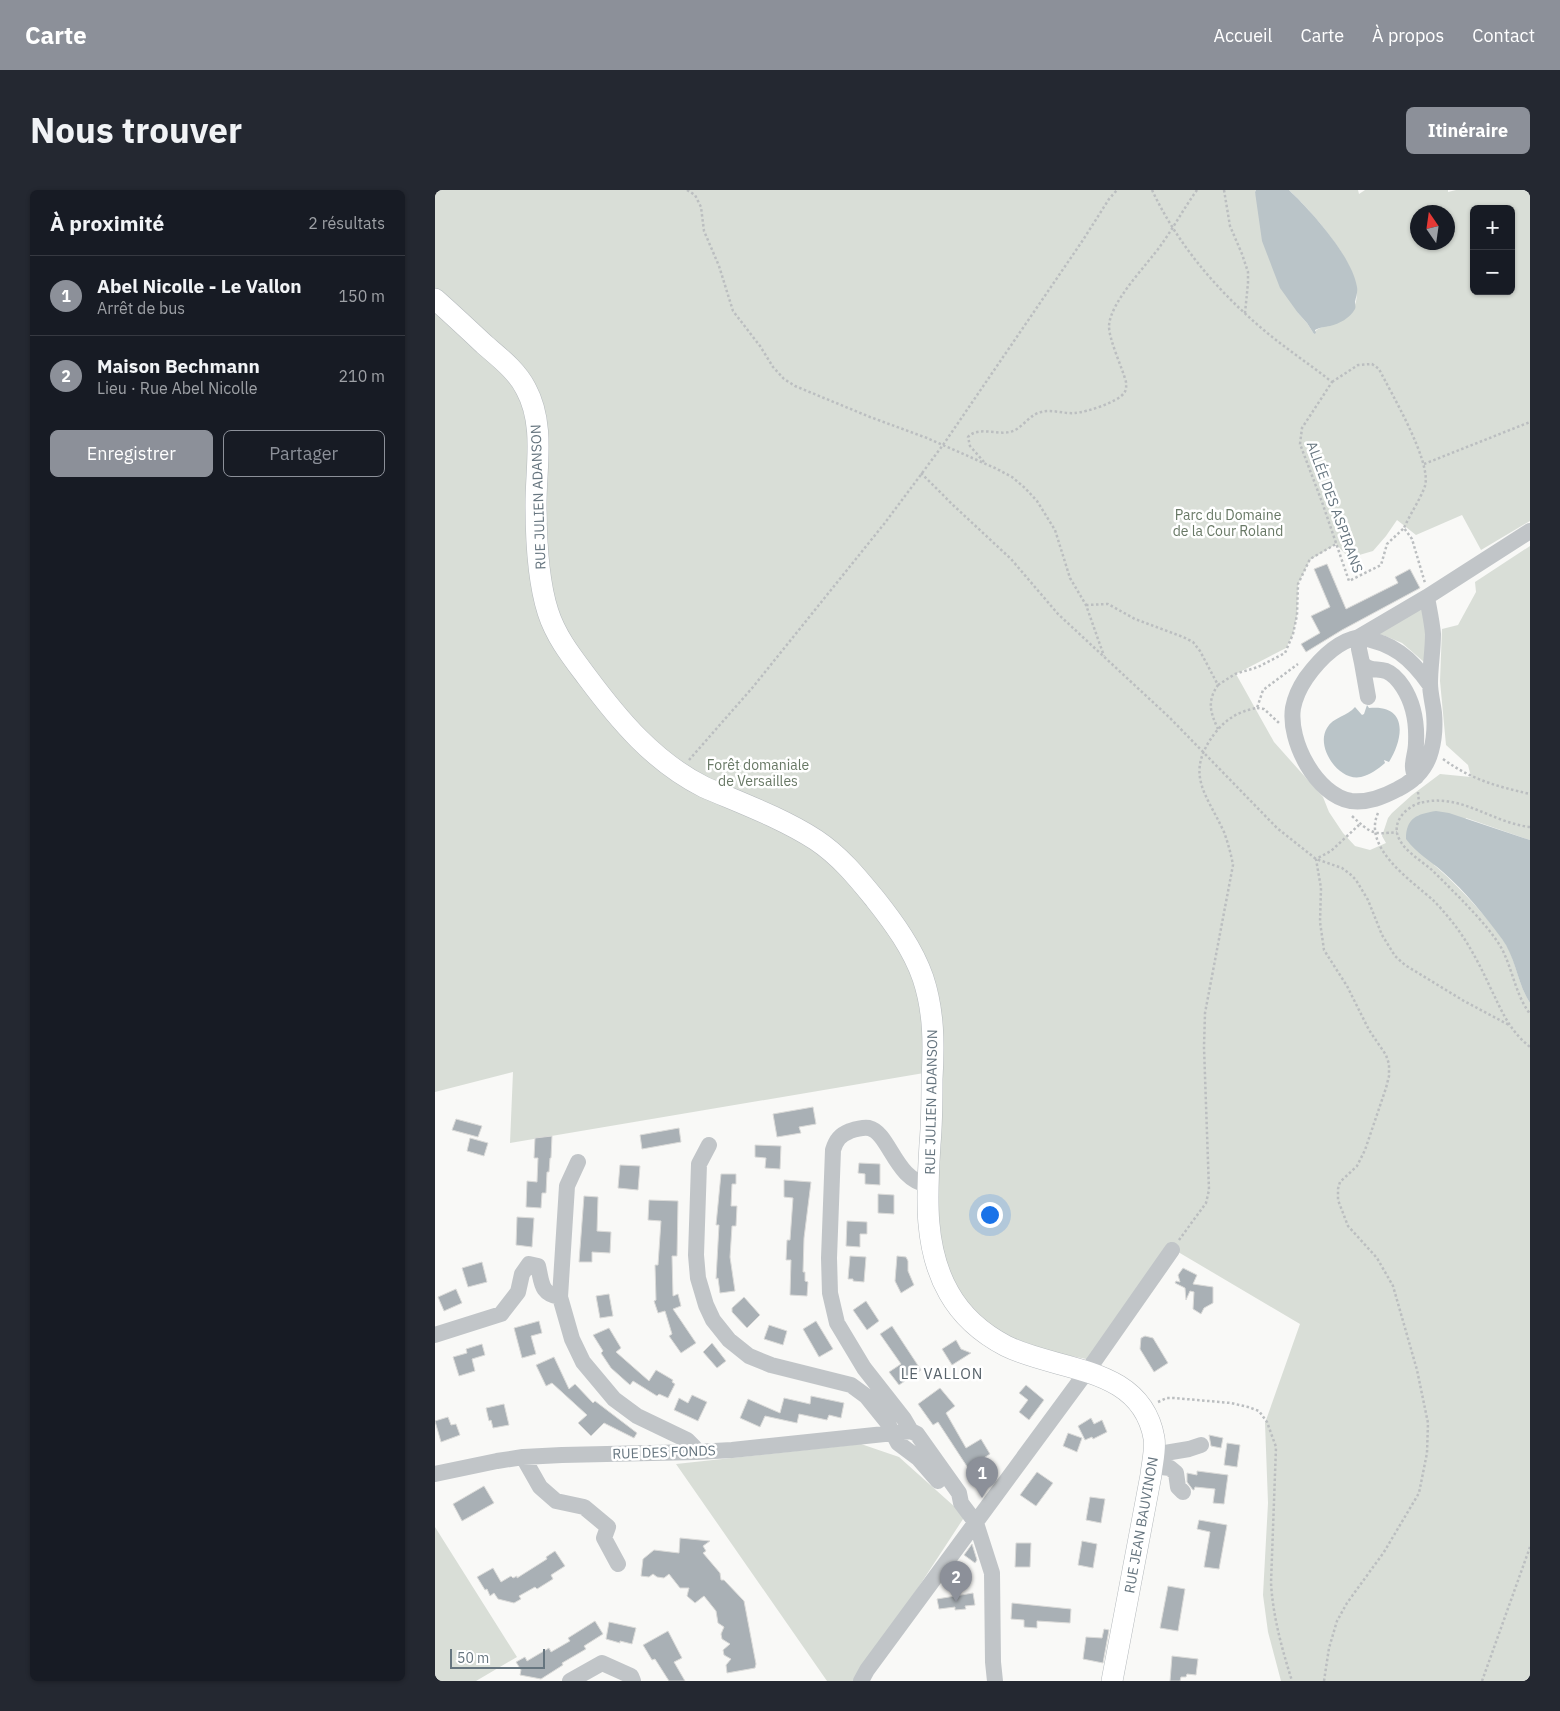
<!DOCTYPE html>
<html lang="fr">
<meta charset="utf-8">
<style>
:root{--surface:#171b24;--page:#242831;--text:#f1f3f6;--muted:#9ea1a6;--line:#363941;--accent:#8c9099}
body{margin:0;font-family:"IBM Plex Sans",sans-serif;background:var(--page);color:var(--text)}
.controls{position:absolute;right:15px;top:15px;display:grid;overflow:hidden;border-radius:8px;box-shadow:0 1px 4px #0004}
.controls button{width:45px;height:45px;display:grid;place-items:center;padding:0;border:0;border-bottom:1px solid var(--line);background:var(--surface);color:var(--text);font:25px sans-serif}
.compass{position:absolute;left:975px;top:15px;width:45px;height:45px;border-radius:50%;background:var(--surface);box-shadow:0 1px 4px #0004;rotate:347deg}
.scale{position:absolute;left:15px;bottom:12px;width:95px;box-sizing:border-box;padding-left:5px;border:2px solid #66757f;border-top:0;font-size:14px;line-height:18px;white-space:nowrap;color:#66757f;-webkit-text-stroke:4px #fff;paint-order:stroke}
.you{position:absolute;left:554px;top:1024px;width:18px;height:18px;margin:-12px;border:4px solid #fff;border-radius:50%;background:#1a73e8;box-shadow:0 0 0 8px #1a73e833}
.badge{display:grid;place-items:center;width:32px;height:32px;border-radius:50%;background:var(--accent);color:#fff;font-size:16px;font-weight:700}
.pin{position:absolute;translate:-50% -41px;filter:drop-shadow(0 1px 2px #0008)}
.pin::after{content:'';position:absolute;top:26px;width:18px;height:15px;background:inherit;clip-path:polygon(0 0,100% 0,50% 100%)}
.list{margin:0;padding:0;list-style:none}
h2{display:flex;justify-content:space-between;align-items:center;height:65px;margin:0;padding:0 20px;font-size:21px}
h2 small{font-size:16px;font-weight:400;color:var(--muted)}
.list li{display:grid;grid-template-columns:32px 1fr auto;gap:15px;align-items:center;box-sizing:border-box;height:80px;padding:0 20px;border-top:1px solid var(--line)}
.list b{display:block;font-size:19px;white-space:nowrap}
.list p{margin:0;font-size:16px;white-space:nowrap;color:var(--muted)}
.list em{font-size:16px;font-style:normal;color:var(--muted)}
.actions{display:flex;gap:10px;padding:15px 20px}
.actions a{flex:1;padding:11px 0;border:1px solid var(--accent);border-radius:8px;text-align:center;font-size:18px;color:var(--accent)}
.actions .main{background:var(--accent);color:#fff}
.map{position:relative;flex:none;width:1095px;height:1491px;overflow:hidden;border-radius:8px}
header{display:flex;align-items:center;gap:30px;box-sizing:border-box;height:70px;padding:0 25px;background:var(--accent);color:#fff}
header strong{font-size:24px}
nav{display:flex;gap:28px;margin-inline-start:auto;font-size:18px}
.intro{display:flex;align-items:center;justify-content:space-between;box-sizing:border-box;height:120px;padding:0 30px}
h1{margin:0;font-size:35px}
.button{padding:12px 22px;border-radius:8px;background:var(--accent);color:#fff;font-size:18px;font-weight:700}
main{display:flex;gap:30px;padding:0 30px}
aside{flex:1;background:var(--surface);border-radius:8px;box-shadow:0 1px 4px #0004}
.map>svg:first-child{display:block}
.green{fill:#d9ded7;fill-rule:evenodd}
.water{fill:#bac4c8}
.building{fill:#a9b0b5;stroke:#dbdbd9}
.lines{fill:none;stroke-linecap:round;stroke-linejoin:round}
.major-casing{stroke:#b4b9bc;stroke-width:22}
.path{stroke:#bbbec0;stroke-width:2.5;stroke-dasharray:2.5 2.5;stroke-linecap:butt}
.minor{stroke:#c1c5c8;stroke-width:16}
.major{stroke:#fff;stroke-width:21}
.labels{text-anchor:middle;stroke-width:5;stroke-linejoin:round;paint-order:stroke}
.street-label{font-size:14px;fill:#66757f;stroke:#fff}
.park-label{font-size:14px;fill:#687865;stroke:#fff}
.neighbourhood-label{font-size:15px;letter-spacing:1px;fill:#58636b;stroke:#fff}
</style>
<header>
<strong>Carte</strong>
<nav><a>Accueil</a><a>Carte</a><a>À propos</a><a>Contact</a></nav>
</header>
<div class="intro"><h1>Nous trouver</h1><a class="button">Itinéraire</a></div>
<main>
<aside>
<h2>À proximité<small>2 résultats</small></h2>
<ul class="list">
<li><span class="badge">1</span><div><b>Abel Nicolle - Le Vallon</b><p>Arrêt de bus</p></div><em>150 m</em></li>
<li><span class="badge">2</span><div><b>Maison Bechmann</b><p>Lieu · Rue Abel Nicolle</p></div><em>210 m</em></li>
</ul>
<div class="actions"><a class="main">Enregistrer</a><a>Partager</a></div>
</aside>
<div class="map">
<svg width="1095" height="1491" viewBox="0 0 1095 1491">
<rect width="100%" height="100%" fill="#f9f9f7"/>
<!-- green -->
<path class="green" d="M0,0H821L820,2L863,123L872,133L879,144C882,134 903,137 914,125C944,93 878,23 854,0H923L924,4L930,0H1013V2L1021,0H1095V331L1046,360L1027,325L981,345L962,330L951,346L938,361L914,368L901,354L875,370L863,394L862,425L858,444L851,458L801,484L839,552L888,607L894,622L908,643L920,656L935,660L951,653L947,646L953,628L957,623L977,605L1005,584L1036,587L1033,575L1011,555L1005,491L1007,439L1023,435L1041,402L1040,392L1095,356V650L1031,628L999,675C1020,692 1064,738 1075,762C1082,779 1085,797 1095,813V1491H846L833,1442L828,1405L833,1313L830,1233L865,1134L733,1056L661,1171L617,1162L556,1140L512,1089L501,1024L508,883H489L75,953L78,882L0,902ZM1039,19H1076V101H1039ZM982,22H1012V52H982Z
M986,418L994,437L989,472L967,453L948,445L946,449L944,442Z
M426,1254L464,1267L530,1326L422,1491H392L241,1274Z
M0,1337L82,1467L41,1491H0Z"/>
<!-- water -->
<path class="water" d="M821,0H854C876,21 917,66 922,97C923,102 921,107 920,112C920,114 921,117 920,119C915,128 904,134 895,136C889,137 886,137 880,140L881,143L879,144L872,133L863,123L845,98L827,51L820,2Z
M932,515L934,518C973,514 969,548 954,572L949,570L950,573C943,579 935,585 926,587C904,592 880,557 892,538C898,527 913,526 920,517L927,525L929,524Z
M1001,621L1014,623L1095,650V813C1082,793 1081,768 1067,749C1050,726 1030,701 1008,682C996,671 981,663 971,649C971,628 982,624 1001,621Z"/>
<!-- building -->
<path class="building" d="M892,374L911,419L963,393L960,387L975,379L985,398L907,440L871,462L866,454L885,443L876,426L895,417L879,379Z
M378,917L381,934L364,937L366,943L342,947L338,924Z
M21,929L47,936L43,947L17,940Z
M244,938L246,952L207,959L205,945Z
M117,946L116,968H115L114,982H112L111,1003H107L106,1018L91,1017L92,991L102,992L103,968H99L100,948Z
M35,948L53,953L49,966L32,961Z
M320,955L346,956L345,979L330,978L331,968L320,967Z
M424,973L445,974V995L430,994V984L423,983Z
M185,975L205,976L203,1000L183,998Z
M286,984H301V994H297L296,1016H302L301,1036H297L295,1067L300,1101L285,1103L283,1088L281,1089L284,1035H281Z
M349,990L376,992L369,1048L368,1082H370V1091L373,1092L372,1106L355,1105L356,1070H351L352,1050H355L358,1008L349,1007Z
M443,1004L459,1005V1024L443,1023Z
M149,1006L163,1007L162,1041L176,1042L175,1063L157,1062V1072H144Z
M214,1010L243,1011L242,1066H237L238,1106L243,1104L246,1116L238,1119L261,1153L246,1163L234,1146L237,1144L230,1121L223,1123L219,1111L221,1110L220,1075H223L226,1031L213,1030Z
M82,1027L99,1028L97,1057L81,1055Z
M412,1031L432,1032V1044H425V1057L411,1056Z
M415,1066L431,1067L429,1092L418,1091V1089H413Z
M462,1066L471,1067L473,1071V1081L479,1095L466,1103L460,1091Z
M47,1072L52,1092L33,1097L27,1078Z
M748,1078L762,1085L758,1094L778,1097V1113L769,1118L766,1124L758,1119L759,1102L755,1101L751,1110L750,1098L740,1093L741,1091L745,1092L743,1085Z
M21,1099L27,1113L9,1121L3,1107Z
M174,1104L178,1126L165,1128L161,1106Z
M309,1107L325,1125L312,1138L297,1122V1118Z
M431,1111L444,1131L432,1140L418,1120Z
M104,1131L107,1143L96,1146L101,1164L87,1168L79,1138Z
M381,1131L398,1159L384,1167L368,1139Z
M334,1135L352,1141L348,1155L329,1149Z
M457,1136L486,1180L464,1195L454,1182L466,1174L445,1144Z
M174,1138L186,1158L181,1162L214,1191L221,1180L238,1190L237,1192L240,1194L233,1208L224,1204L222,1206L198,1191L195,1195L176,1178L166,1163L168,1161L158,1145Z
M710,1146L718,1148L733,1173L719,1182L705,1159L706,1148Z
M521,1150L526,1159L536,1163L517,1175L507,1159Z
M277,1153L291,1171L282,1178L268,1162Z
M47,1154L50,1165L37,1169L40,1181L24,1186L18,1167L32,1163L31,1159Z
M119,1167L134,1199L140,1194L158,1213L160,1211L202,1243L199,1248L169,1233L156,1246L143,1233L152,1225L117,1193L111,1196L101,1175Z
M591,1195L609,1210L594,1230L584,1222L593,1210L584,1203Z
M505,1198L520,1216L511,1223L531,1258L546,1249L555,1264L533,1278L503,1232L498,1235L483,1214Z
M257,1205L272,1212L263,1231L239,1220L244,1208L253,1213Z
M376,1206L409,1213L406,1228L394,1225L392,1230L364,1224L362,1233L330,1226L325,1237L305,1228L313,1209L345,1223L349,1208L375,1214Z
M69,1214L74,1235L58,1238L56,1230L54,1231L51,1218Z
M13,1227L16,1235L21,1234L25,1245L6,1252L0,1231Z
M656,1228L659,1234L667,1230L672,1242L658,1249L657,1247L650,1250L643,1236Z
M633,1243L647,1248L642,1262L628,1256Z
M774,1245L788,1248L786,1258L776,1256Z
M792,1253L805,1255L802,1277L789,1275Z
M762,1281L793,1285L789,1314L778,1313L780,1299L760,1297L759,1300H758L752,1292V1283L762,1285Z
M602,1282L618,1293L601,1316L585,1305Z
M49,1296L59,1313L27,1331L18,1314Z
M655,1307L670,1309L666,1333L651,1330Z
M764,1330L792,1335L784,1379L769,1377L775,1342L762,1339Z
M245,1348L275,1351L268,1356L271,1361L268,1363L285,1383L286,1390H289L309,1411L321,1474L320,1478L292,1483L291,1475L296,1469L289,1465L288,1460L295,1454L287,1449L286,1444L289,1437L283,1433L281,1421L269,1406L260,1413L252,1406L254,1398H245L234,1384L229,1388L222,1387L218,1384L214,1387L206,1386L208,1369L219,1360L244,1363Z
M647,1351L662,1354L658,1378L643,1375Z
M581,1353H596L595,1377H580Z
M537,1354L542,1370L540,1373L529,1365Z
M120,1361L130,1376L116,1385L118,1389L102,1399L100,1397L84,1406L86,1409L79,1413L63,1409L59,1403L55,1406L52,1399L50,1400L42,1387L58,1378L66,1392L76,1386L78,1388L82,1386V1388L112,1369L111,1367Z
M733,1396L750,1399L743,1441L725,1438Z
M538,1403L540,1415L530,1416L531,1419L520,1420V1417L504,1419L502,1409Z
M577,1413L636,1419L635,1433L602,1431V1438L589,1437V1430L576,1429Z
M160,1431L168,1444L149,1456L151,1459L127,1473L128,1475L106,1489L85,1485L86,1480L81,1472L90,1467L92,1471L114,1458L116,1462L135,1451L133,1448Z
M174,1432L201,1438L197,1454L185,1451V1453L171,1449Z
M669,1439L674,1440L668,1473L648,1469L651,1447L667,1448Z
M233,1441L247,1468L239,1472L250,1491H234L220,1469L217,1470L208,1455Z
M737,1466L763,1469L761,1485L752,1484L751,1487H746L745,1491H735Z"/>
<g class="lines">
<defs>
<path id="major" d="M0,109C17,124 34,140 50,155C65,168 82,181 91,199C110,234 101,276 101,314C101,347 103,391 113,422C121,447 137,467 152,487C184,530 219,572 269,597C306,613 347,628 381,650C405,666 422,687 440,709C459,733 478,759 488,788C499,821 499,854 497,889C497,910 497,932 495,954C492,1003 488,1058 514,1103C527,1126 548,1144 571,1156C623,1182 706,1175 719,1248C721,1259 717,1273 716,1285L677,1491"/>
</defs>
<!-- major casing -->
<use href="#major" class="major-casing"/>
<!-- path -->
<path class="path" d="M252,0L260,5L266,17L269,41L284,76L298,121L325,156L338,177L349,189L360,196L435,227L492,248L560,278L577,287L590,298L602,311L620,340L635,388L651,415L669,466
M717,0C742,53 780,98 824,136C847,156 873,173 897,192L867,238L865,254L887,312L914,391L946,375L952,354L969,338L977,349L990,393
M789,0L795,36L807,64L813,82V93L810,123
M897,192L923,175L937,174L944,179C956,203 997,272 990,296C985,310 975,324 969,338
M549,272L535,256L533,247C543,236 562,245 574,242C587,240 593,225 606,222C617,219 629,224 640,223C652,222 683,212 689,203C692,199 691,196 691,192C687,177 674,150 674,136C675,112 712,75 726,55C739,37 749,18 762,0
M989,274L1095,232
M486,283L518,315L576,369L623,424L735,528L842,638L881,669L907,678L915,684L921,690L933,710L947,745L960,766L970,775L1029,811L1074,835
M651,415L673,414L700,429L748,447L758,452L765,461L783,495C772,511 775,522 783,539
M783,495L800,484L823,477L850,463L858,444L862,425L863,394L875,369L901,354
M822,518L829,519L844,533
M1008,569C1037,590 1061,596 1095,604
M254,570L318,497L449,334L508,255L648,50L674,9L682,0
M983,602L984,613
M943,623C927,658 977,691 999,711C1004,716 1009,722 1014,728C1031,748 1044,773 1055,797C1067,821 1073,839 1095,857
M917,626C935,643 938,645 962,642
M1095,637C1058,633 1027,604 989,612C976,614 959,627 962,643C966,660 986,670 998,681C1007,690 1016,699 1025,708C1040,724 1058,742 1068,761C1078,782 1081,805 1095,824
M744,1050L771,1013L774,1000L769,857L770,823L798,675C796,664 793,653 789,642C771,603 749,584 780,543C791,529 804,521 822,518L828,500L863,474
M723,1212L732,1208H739L796,1213L813,1217L824,1221L832,1232L841,1257L836,1393C838,1427 847,1459 857,1491
M889,1491L894,1458L902,1431L912,1413L949,1362L984,1303L992,1263L993,1233L982,1180L958,1096L942,1068L913,1036L903,1010V999L905,992L922,976L930,960L951,898L954,886V874L951,865L934,840L912,796L889,760L885,732L886,698L881,669L896,661L925,634
M1047,1491L1095,1357"/>
<!-- minor -->
<path class="minor" d="M992,407C994,419 997,432 998,444C998,461 995,477 995,493C995,503 998,514 999,523C1000,534 999,550 996,561C991,580 979,591 963,599C948,607 933,613 916,611C881,605 853,551 858,518C860,507 865,497 871,488C884,470 902,451 924,447L992,407L1095,341
M924,447V459L927,473C935,482 941,478 951,481C959,484 964,491 968,497C979,514 982,533 981,553C981,566 974,576 981,587
M924,447C958,453 975,467 995,495
M927,473L933,507
M274,955L264,974L261,1065L263,1088L271,1115L278,1130L294,1150L314,1166L336,1175L416,1195L431,1206L452,1232L463,1253L483,1268L503,1291
M143,972L132,996L125,1107L137,1149L148,1172L179,1209L202,1226L252,1250L259,1257L261,1262
M0,1145L66,1124L83,1102L87,1084L94,1074L103,1076C107,1092 105,1104 125,1107
M476,1241L469,1229L429,1178L402,1133L395,1103L394,1068L398,960C401,950 405,945 415,941C421,939 427,937 434,938C455,943 460,991 494,995
M88,1267L105,1297L121,1311L149,1317L173,1337L169,1348L183,1374
M0,1284L62,1271L88,1267L127,1265L261,1262L297,1260L459,1243L476,1241L482,1244L524,1303L526,1313L541,1333L557,1383L558,1472L560,1491
M748,1302L743,1297L741,1283L735,1278L717,1276L723,1268L730,1263L754,1259L766,1255
M135,1491L167,1473L196,1486L198,1491
M426,1491L432,1480L658,1173L737,1060"/>
<!-- major -->
<use href="#major" class="major"/>
</g>
<g class="labels">
<!-- street labels -->
<g class="street-label">
<text transform="translate(103 307) rotate(-92)" y="5">RUE JULIEN ADANSON</text>
<text transform="translate(900 317) rotate(70)" y="5">ALLÉE DES ASPIRANS</text>
<text transform="translate(496 912) rotate(-89)" y="5">RUE JULIEN ADANSON</text>
<text transform="translate(229 1262) rotate(-2)" y="5">RUE DES FONDS</text>
<text transform="translate(706 1335) rotate(-80)" y="5">RUE JEAN BAUVINON</text>
</g>
<!-- park labels -->
<g class="park-label">
<text x="793" y="330">Parc du Domaine<tspan x="793" dy="16">de la Cour Roland</tspan></text>
<text x="323" y="580">Forêt domaniale<tspan x="323" dy="16">de Versailles</tspan></text>
</g>
<!-- neighbourhood labels -->
<g class="neighbourhood-label">
<text x="507" y="1189">LE VALLON</text>
</g>
</g>
</svg>
<div class="controls">
<button>+</button>
<button>−</button>
</div>
<svg class="compass" viewBox="-18 -18 36 36"><path d="M0-13l5 13h-10z" fill="#e53935"/><path d="M0 13l5-13h-10z" fill="#9ea1a6"/></svg>
<div class="scale">50 m</div>
<div class="you"></div>
<div class="pin badge" style="left:547px;top:1308px">1</div>
<div class="pin badge" style="left:521px;top:1412px">2</div>
</div>
</main>
